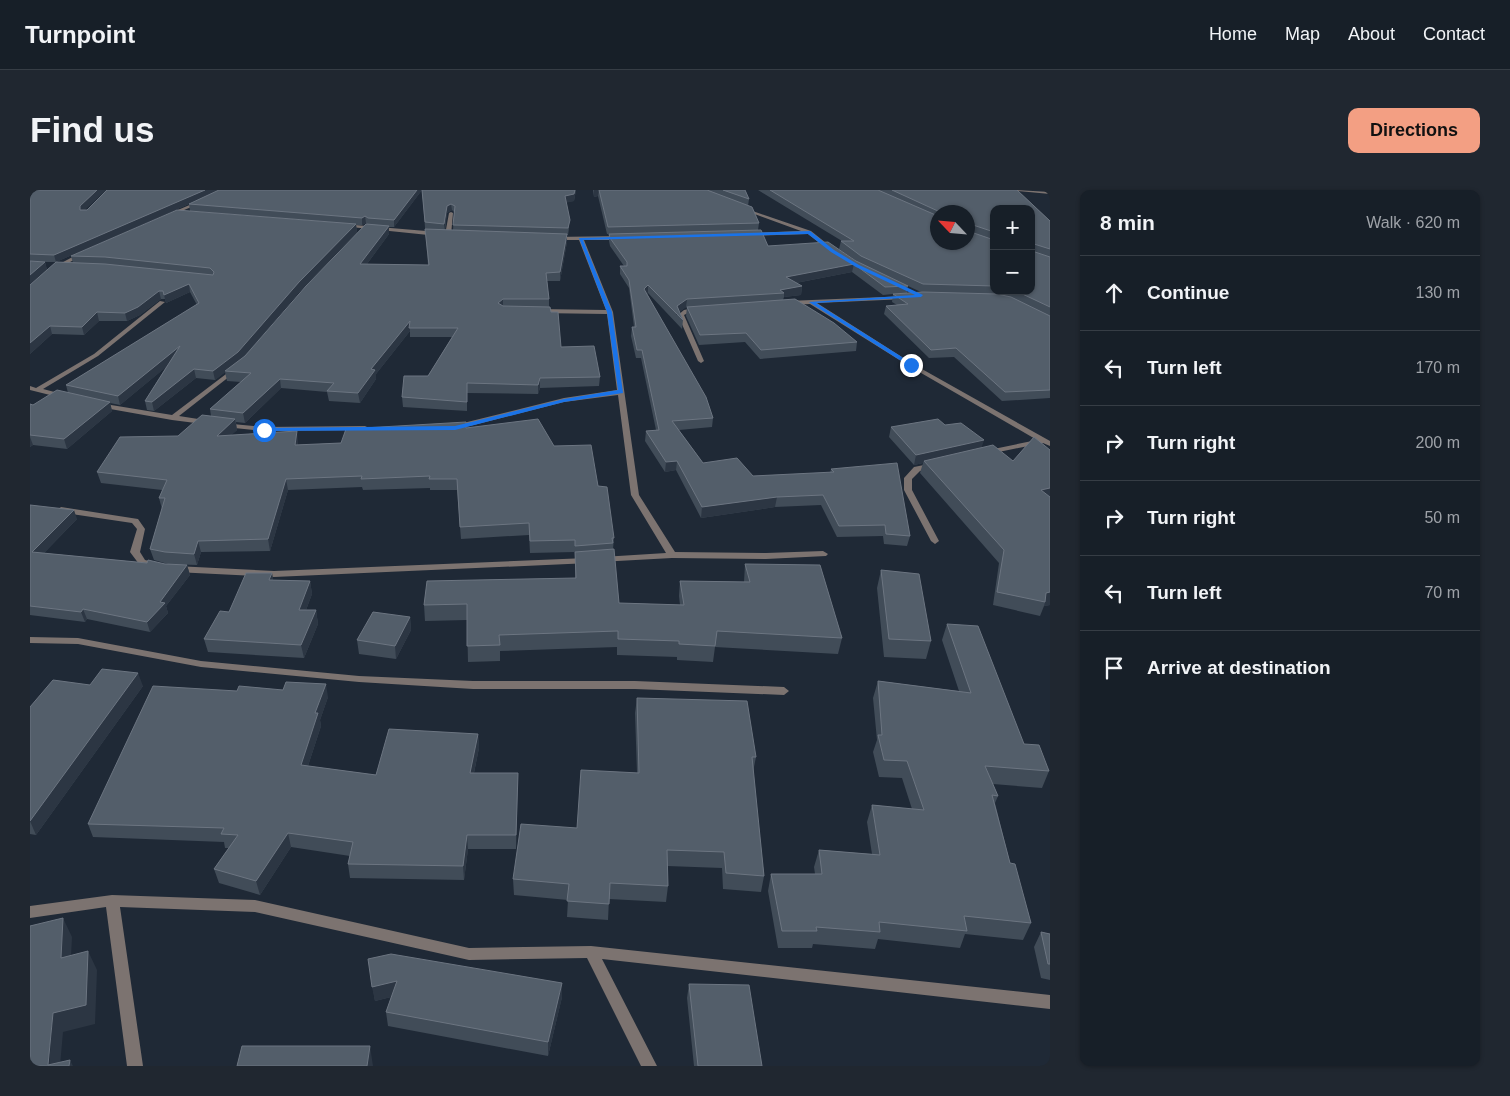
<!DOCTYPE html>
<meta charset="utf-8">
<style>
:root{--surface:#171f28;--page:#202730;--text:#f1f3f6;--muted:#9ea2a8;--line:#363d45;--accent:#f39f83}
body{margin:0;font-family:Helvetica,sans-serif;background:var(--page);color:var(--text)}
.controls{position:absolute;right:15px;top:15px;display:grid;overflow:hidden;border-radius:10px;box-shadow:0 1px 4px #0004}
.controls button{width:45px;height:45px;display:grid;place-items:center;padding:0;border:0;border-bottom:1px solid var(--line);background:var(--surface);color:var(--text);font:25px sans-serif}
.compass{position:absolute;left:900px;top:15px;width:45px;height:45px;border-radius:50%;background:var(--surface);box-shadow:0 1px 4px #0004;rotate:296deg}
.stop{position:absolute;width:15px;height:15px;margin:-11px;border:4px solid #1a73e8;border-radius:50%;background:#fff}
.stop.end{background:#1a73e8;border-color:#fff;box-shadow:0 1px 5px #0008}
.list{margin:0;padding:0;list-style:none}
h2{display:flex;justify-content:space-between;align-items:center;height:65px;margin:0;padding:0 20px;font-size:21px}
h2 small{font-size:16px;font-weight:400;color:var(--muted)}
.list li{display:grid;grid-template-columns:32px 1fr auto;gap:15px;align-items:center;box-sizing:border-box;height:75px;padding:0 20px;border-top:1px solid var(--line)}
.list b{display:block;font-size:19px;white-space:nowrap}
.list em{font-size:16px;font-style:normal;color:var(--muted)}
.icon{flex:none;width:28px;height:28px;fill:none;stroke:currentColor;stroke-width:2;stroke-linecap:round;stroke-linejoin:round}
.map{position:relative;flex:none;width:1020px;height:876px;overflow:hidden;border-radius:10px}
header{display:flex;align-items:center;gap:30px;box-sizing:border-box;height:70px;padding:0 25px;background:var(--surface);border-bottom:1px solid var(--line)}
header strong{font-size:24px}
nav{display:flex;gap:28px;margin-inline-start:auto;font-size:18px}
.intro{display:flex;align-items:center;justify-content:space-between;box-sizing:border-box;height:120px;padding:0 30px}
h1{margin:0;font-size:35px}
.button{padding:12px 22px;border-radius:10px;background:var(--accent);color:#111;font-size:18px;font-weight:700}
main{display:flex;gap:30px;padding:0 30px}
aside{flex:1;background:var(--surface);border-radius:10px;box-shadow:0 1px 4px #0004}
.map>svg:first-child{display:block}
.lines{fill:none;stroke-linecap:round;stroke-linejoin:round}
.street{fill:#7c7370;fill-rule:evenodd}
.wall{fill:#414c58;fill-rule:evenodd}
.shaded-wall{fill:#2c3643}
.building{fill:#535e6a;stroke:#6c7581}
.route{fill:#1a73e8}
</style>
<header>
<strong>Turnpoint</strong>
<nav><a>Home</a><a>Map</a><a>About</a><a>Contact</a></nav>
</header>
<div class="intro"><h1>Find us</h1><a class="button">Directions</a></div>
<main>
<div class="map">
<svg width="1020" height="876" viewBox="0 0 1020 876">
<rect width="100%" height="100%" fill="#1f2936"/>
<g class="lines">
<!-- street -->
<path class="street" d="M986,0L1020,2V4L988,1Z
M169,11L173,12L140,26L136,25Z
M711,17L781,41L806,61L801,62L778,44L717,46L719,43L771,41L711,19Z
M421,22L423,23L421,45L418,47L415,45L419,23Z
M313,34L408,42L411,44L408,46L311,36Z
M523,47L593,46L596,48L593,50H554L583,122L609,305L645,362L736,363L793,361L798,364L796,366L736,369L642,368L569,372L567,370L569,368L572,367L636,363L601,305L588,205L534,212L424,240H421V236L534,208L587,200L577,124L508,123L505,121L508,119L576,120L549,50H525Z
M52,62L57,63L25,80L20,79Z
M878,106L879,107L876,109L787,113L883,174L1020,251V256L1013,253L954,265V261L1007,250L879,176L780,114L758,115L755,113L758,111Z
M130,111L135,112L68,166L13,199L36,205V209L0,200V196L6,198L64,164Z
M669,117L671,118V120L658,123L654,125L674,171L671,173L668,171L648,125L654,120Z
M204,178L209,179L149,226L181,231V235L142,230L69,217L65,215L69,213L142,225Z
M192,233L234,237L335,236L339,238L335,240L234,241L195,237L191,235Z
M904,273L908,275L907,277L890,281L882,289V300L909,351L905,354L901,351L874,300V288L884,277Z
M31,317L108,329L115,339L110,362L115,370L134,375L136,377L131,380L109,374L100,362L107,339L102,333L28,322L27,320Z
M557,368L560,369L562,371L560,373L244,387L145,382L140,379L145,376L244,381Z
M0,447L48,448L171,471L329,486L443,491H605L754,497L759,501L754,505L605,499H443L329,492L171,477L48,454L0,453Z
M82,705L225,710L439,758L561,756L1020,805V819L572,769L627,876H611L557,768L439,770L225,722L90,717L113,876H97L76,717L0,728V716Z"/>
</g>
<!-- wall -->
<path class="wall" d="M0,0H76L54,20H57L77,0H546L544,11L536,12L539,38L538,45H537V52L530,91H517L519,109V117L531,157L570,187L569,196L510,198L508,204L437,203V221L373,217L372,207L398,186L422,147H380V141L346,184V189L330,213L299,211L297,202L251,198L215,233L206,232L207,240L201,245L268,252V255L311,253L437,238L524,256L568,296L584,348L583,359L589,413L650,415L649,406L650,391L714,392L715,374L812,448L808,464L685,457L683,472L647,470V467L587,465V457L470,461V471L438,472L437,430L395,431L394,415L545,388V362L500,363L499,345L431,349L427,300H400V298L333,300L332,297L258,300L240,361L171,362L167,375L138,374L124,370L120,359L132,319L129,308L132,300L71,293L67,282L148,246L181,226L180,219L211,192L197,191L195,182L185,190L166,188L124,221L117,220L115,211L136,177L90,215L80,213L82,221L37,259L3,255L0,257V214L3,215L38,203L36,195L167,115L160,102L136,113L135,109H131L110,125L97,131H69L54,145L22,144L0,164V95L43,73L41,66L300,32L160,21L159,14L26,72H9H15L17,80L0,95ZM392,0L398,75L337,74L359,44V37H364ZM422,20L424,22L423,40H415L417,23ZM336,33L338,35L212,169L271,100L327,42L326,35H332Z
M563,0H715L719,9L718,16L729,33L728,40L738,56L826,71L828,72L809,59L811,51H812L728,0H987L1020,31V208L972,211L924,167L899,168L854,124L856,116L867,115L862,112L863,104L853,105L822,82L766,93L772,96L771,105L754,107L753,110L827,152L826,161L730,169L715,152L669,155L656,126L657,117H656L649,122L653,130L652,139L618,103L617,104L683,228L682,237L649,240L673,273L723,286L800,283L801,279L880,346L877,356L854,354L853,346L807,347L791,315L745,317L671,328L646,280L635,282L615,251L616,241L626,240L611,168H606L601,146L602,137H604L599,98L590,84V76H594L580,56L579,51V44H577L568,6L564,7ZM964,19L1001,101H964ZM908,22H938L908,52ZM878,96L891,102L877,103Z
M861,237L952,258L983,271L1020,260V415L1014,416L1010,426L963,415L969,373L890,283L893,273L884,275L859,247Z
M0,315L47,329L14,363L117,373L157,375L160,385L136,416L138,423L120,442L57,429L55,432L0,425Z
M851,380L901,451L896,469L854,467L847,398Z
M242,383L243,390L280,391L282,404L276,420H286L288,434L274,468L178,462L174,449L199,422Z
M380,427L381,440L366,469L329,464L327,450Z
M917,434L994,554L1019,581L1012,598L963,594L968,606L965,613L980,673L1001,733L993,750L935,744L930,758L848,749L845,759L783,754L782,758H748L738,701L741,684H785L784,677L789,660L842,664L837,632L842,615L882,619L872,588L849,587L843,562L847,550L843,508L848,491L929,501L912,450Z
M60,495L113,496L6,645L0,644V517Z
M298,507L290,530L291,536L278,576L346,585L448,544L449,558L444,583H488L486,659H438L434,690L320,688L318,674L320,666L261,657L230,705L189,693L184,679L199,658H195L194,652L63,647L58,634Z
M607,508L726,567L723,582L734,686L731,702L693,699L692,678L637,676L638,696L636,712L579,709L578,730L537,727L538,710L484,705L483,689L547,638L607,583L605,523Z
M1011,742L1020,744V790L1011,788L1004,757Z
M338,769L532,807L518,866L358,836L356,822L361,807L345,811Z
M659,794L732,876H664L657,808Z"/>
<!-- shaded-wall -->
<path class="shaded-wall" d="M67,0H76L52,23L50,20V16Z
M175,0H191L26,72L24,65Z
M387,0H392L364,37V30Z
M545,0H546L544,11L535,13V6Z
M564,0H569L568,6L564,7Z
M421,14L422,20L417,23L414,41V34L417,16Z
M335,26L336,33L332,35V28Z
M326,34L327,42L271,100L210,171L185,190L183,181Z
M359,36V44L331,82L330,74Z
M537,44V52L530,91V82Z
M15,72L17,80L0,95V85Z
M824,74L822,82L755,95L756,87Z
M159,94L160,102L136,113L134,105Z
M618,95V103L613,107L614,99Z
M772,96L771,105L754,107V103L750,100Z
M129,101L131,109L110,125L97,131L95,123Z
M473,109V117L468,113Z
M657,109L656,117L646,125L647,116Z
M67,122L69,131L54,145L52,137Z
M380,131V141L346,184V189L330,213L328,203L341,179Z
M20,136L22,144L0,164V153Z
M150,156L152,164L90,215L88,206Z
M164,179L166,188L124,221L122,212Z
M510,188V198L508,204V195Z
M250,189L251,198L215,233L213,223Z
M80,212L82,221L37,259L34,249Z
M205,229L207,240L189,257L187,246Z
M267,241L268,252L267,266L265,255Z
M0,247L3,255L0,257Z
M954,250L951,260L894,271L893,273L884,275L886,265Z
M647,271L646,280L635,282L636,272Z
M256,289L258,300L240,361L238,349Z
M1020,298V310L1011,300Z
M747,307L745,317L671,328L672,317Z
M44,320L47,329L5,372L2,362Z
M168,351L171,362L167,375L164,364Z
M157,375L160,385L136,416L138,423L120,442L117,432L130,412Z
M242,383L244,397L239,390Z
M280,391L282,404L271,433L269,420Z
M1020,402V415L1014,416L1015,412L1016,403Z
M53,419L57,429L55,432L51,422Z
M286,420L288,434L274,468L271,455Z
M380,427L381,440L366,469L365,456Z
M108,483L113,496L6,645L0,631Z
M296,494L298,507L290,530L291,536L274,588L271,575L285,523Z
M448,544L449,558L441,597L440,583Z
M488,583V597L486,659V645Z
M258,643L261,657L230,705L226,691Z
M437,645L438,659L434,690L433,676Z
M33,728L42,747L40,787L31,768Z
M58,761L67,780L65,834L33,842L30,876H19L23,823Z
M367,791L369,805L345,811L342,797Z
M532,793V807L518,866V852Z
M340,856L343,876H337Z
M40,870L43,876H39Z"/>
<!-- building -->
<path class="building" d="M0,0H67L50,16V20H57L77,0H175L24,65L0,64Z
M189,0H387L364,30L338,28L335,26L332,28L159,14Z
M392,0H545L544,4L535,6L540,30L538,38L423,35L425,16L421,14L417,16L414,34L395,32Z
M569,0H677L722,17L729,33L578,37Z
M693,0H715L719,9Z
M740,0H848L908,26V52H938V22H910L862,0H987L1020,31V59L1004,54L1001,56L1002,61L1020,67V117L986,101H1001V19H964V42L940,34L938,36V41L964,50V96L893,94L831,66L811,51H824Z
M147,20L326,34L269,92L208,162L183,181L164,179L122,212L115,211L150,156L88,206L36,195L169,113L159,94L134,105L133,101H129L108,117L95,123L67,122L52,137L20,136L0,153V95L26,72L75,74L183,85L184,82L180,78L75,67L41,66Z
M336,34L359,36L330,74L399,75L395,39L537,44L530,82L516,83L519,109H473L468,113L473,116L520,117L521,122H528L531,157L564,156L570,187L510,188L508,195L437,193V212L372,207L374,186H398L428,138H379L380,131L341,179L345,180L328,203L297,201L304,193L250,189L213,223L180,219L221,183L195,181L215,166L276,96Z
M731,40L738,56L798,52L826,71L878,96L855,97L824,74L756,87L772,96L750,100L754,103L657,109L647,116L653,130L618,95L614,99L676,207L683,228L642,231L673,273L707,268L723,286L804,282L801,279L867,273L880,346L856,344L855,335L809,336L793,305L747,307L672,317L647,271L636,272L616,241L629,240L612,160H607L602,137H606L599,90L590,76H597V72L580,48L579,44Z
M0,71L15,72L0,85Z
M893,102L967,104L981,107L1020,126V200L975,202L926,158L901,160L856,116L878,114L863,104Z
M765,109L804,133L827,152L731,160L716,143L670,145L657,117Z
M27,200L80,212L34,249L0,245V214L3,215Z
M172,225L205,229L187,246L267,241L265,255L311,253L316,239L436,232V238L508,229L524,256L561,255L568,296L577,297L584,348H582L583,353L545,356V350L500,351L499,333L430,337L427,289H399L400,286L331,289L332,286L256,289L238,349L168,351L164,364L135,362L120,359L135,308H129L137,290L67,282L90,247L148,246Z
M908,229L915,235L931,233L954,250L886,265L861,237Z
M1004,247L1020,260V298L1011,300L1020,307V402L1016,403L1015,412L967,402L974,360L894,271L963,255L983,271Z
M0,315L44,320L2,362L117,373L118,370L135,374L157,375L130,412L135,413L117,432L53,419L51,422L0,416Z
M584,359L589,413L654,415L650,391L720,392L715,374L790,375L812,448L687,441L685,456L649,454V451L588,449V441L469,445L470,455L437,456V414L394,415L397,391L546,388L545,362Z
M851,380L889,384L901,451L859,449Z
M216,383H242L239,390L280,391L269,420H286L271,455L174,449L190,421L199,422Z
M343,422L380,427L365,456L327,450Z
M917,434L948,436L994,554L1009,555L1019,581L955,576L968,606L962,605L980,673L985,674L1001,733L934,726L937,741L849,732L850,742L786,737L787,741H752L741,684H792L789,660L850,665L842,615L894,620L877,571L854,570L848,545H852L848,491L941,503Z
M72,479L108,483L0,631V517L23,490L60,495Z
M256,492L296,494L285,523H288L271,575L346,585L359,539L448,544L440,583H488L486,645H437L433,676L318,674L323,652L258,643L226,691L184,679L208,645L191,644L194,638L58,634L123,496L207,501L209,496L253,500Z
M607,508L717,511L726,567H722L734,686L696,683L694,662L637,660L638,696L580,693L579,714L537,711L539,694L483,689L491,634L547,638L551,580L609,583Z
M33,728L31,768L58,761L56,815L23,823L18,875L40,870L39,876H0V736Z
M1011,742L1020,744V774H1018Z
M361,764L532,793L518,852L356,822L367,791L342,797L338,769Z
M659,794L719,795L732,876H668Z
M212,856H340L337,876H207Z"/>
<!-- route -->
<path class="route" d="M780,41L804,60L829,75L893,105L891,107L786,113L883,174V176H879L779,112L885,105L826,77L801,62L778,44L553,50L582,122L593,203L534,212L425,240L234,241L231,240L234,238L425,236L534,209L588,200L577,122L549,48Z"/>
</svg>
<div class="controls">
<button>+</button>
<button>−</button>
</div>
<svg class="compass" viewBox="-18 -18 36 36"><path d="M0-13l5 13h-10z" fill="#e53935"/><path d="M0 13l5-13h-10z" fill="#9ea2a8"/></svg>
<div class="stop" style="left:234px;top:240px"></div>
<div class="stop end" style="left:881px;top:175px"></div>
</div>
<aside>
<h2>8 min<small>Walk · 620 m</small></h2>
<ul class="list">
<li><svg class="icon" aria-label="ahead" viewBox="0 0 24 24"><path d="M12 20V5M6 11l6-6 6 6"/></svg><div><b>Continue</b></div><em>130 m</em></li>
<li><svg class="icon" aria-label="left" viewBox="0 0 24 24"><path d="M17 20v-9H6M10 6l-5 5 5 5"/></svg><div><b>Turn left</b></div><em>170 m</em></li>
<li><svg class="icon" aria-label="right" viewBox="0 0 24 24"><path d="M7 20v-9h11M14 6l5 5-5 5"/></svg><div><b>Turn right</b></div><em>200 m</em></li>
<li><svg class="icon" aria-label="right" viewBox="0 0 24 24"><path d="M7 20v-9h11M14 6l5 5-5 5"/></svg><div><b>Turn right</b></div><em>50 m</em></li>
<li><svg class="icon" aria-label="left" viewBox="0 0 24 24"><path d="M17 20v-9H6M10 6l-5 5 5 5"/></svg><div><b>Turn left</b></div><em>70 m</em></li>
<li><svg class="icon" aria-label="arrive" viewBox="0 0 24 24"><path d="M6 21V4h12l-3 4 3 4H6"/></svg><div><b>Arrive at destination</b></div></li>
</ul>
</aside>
</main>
